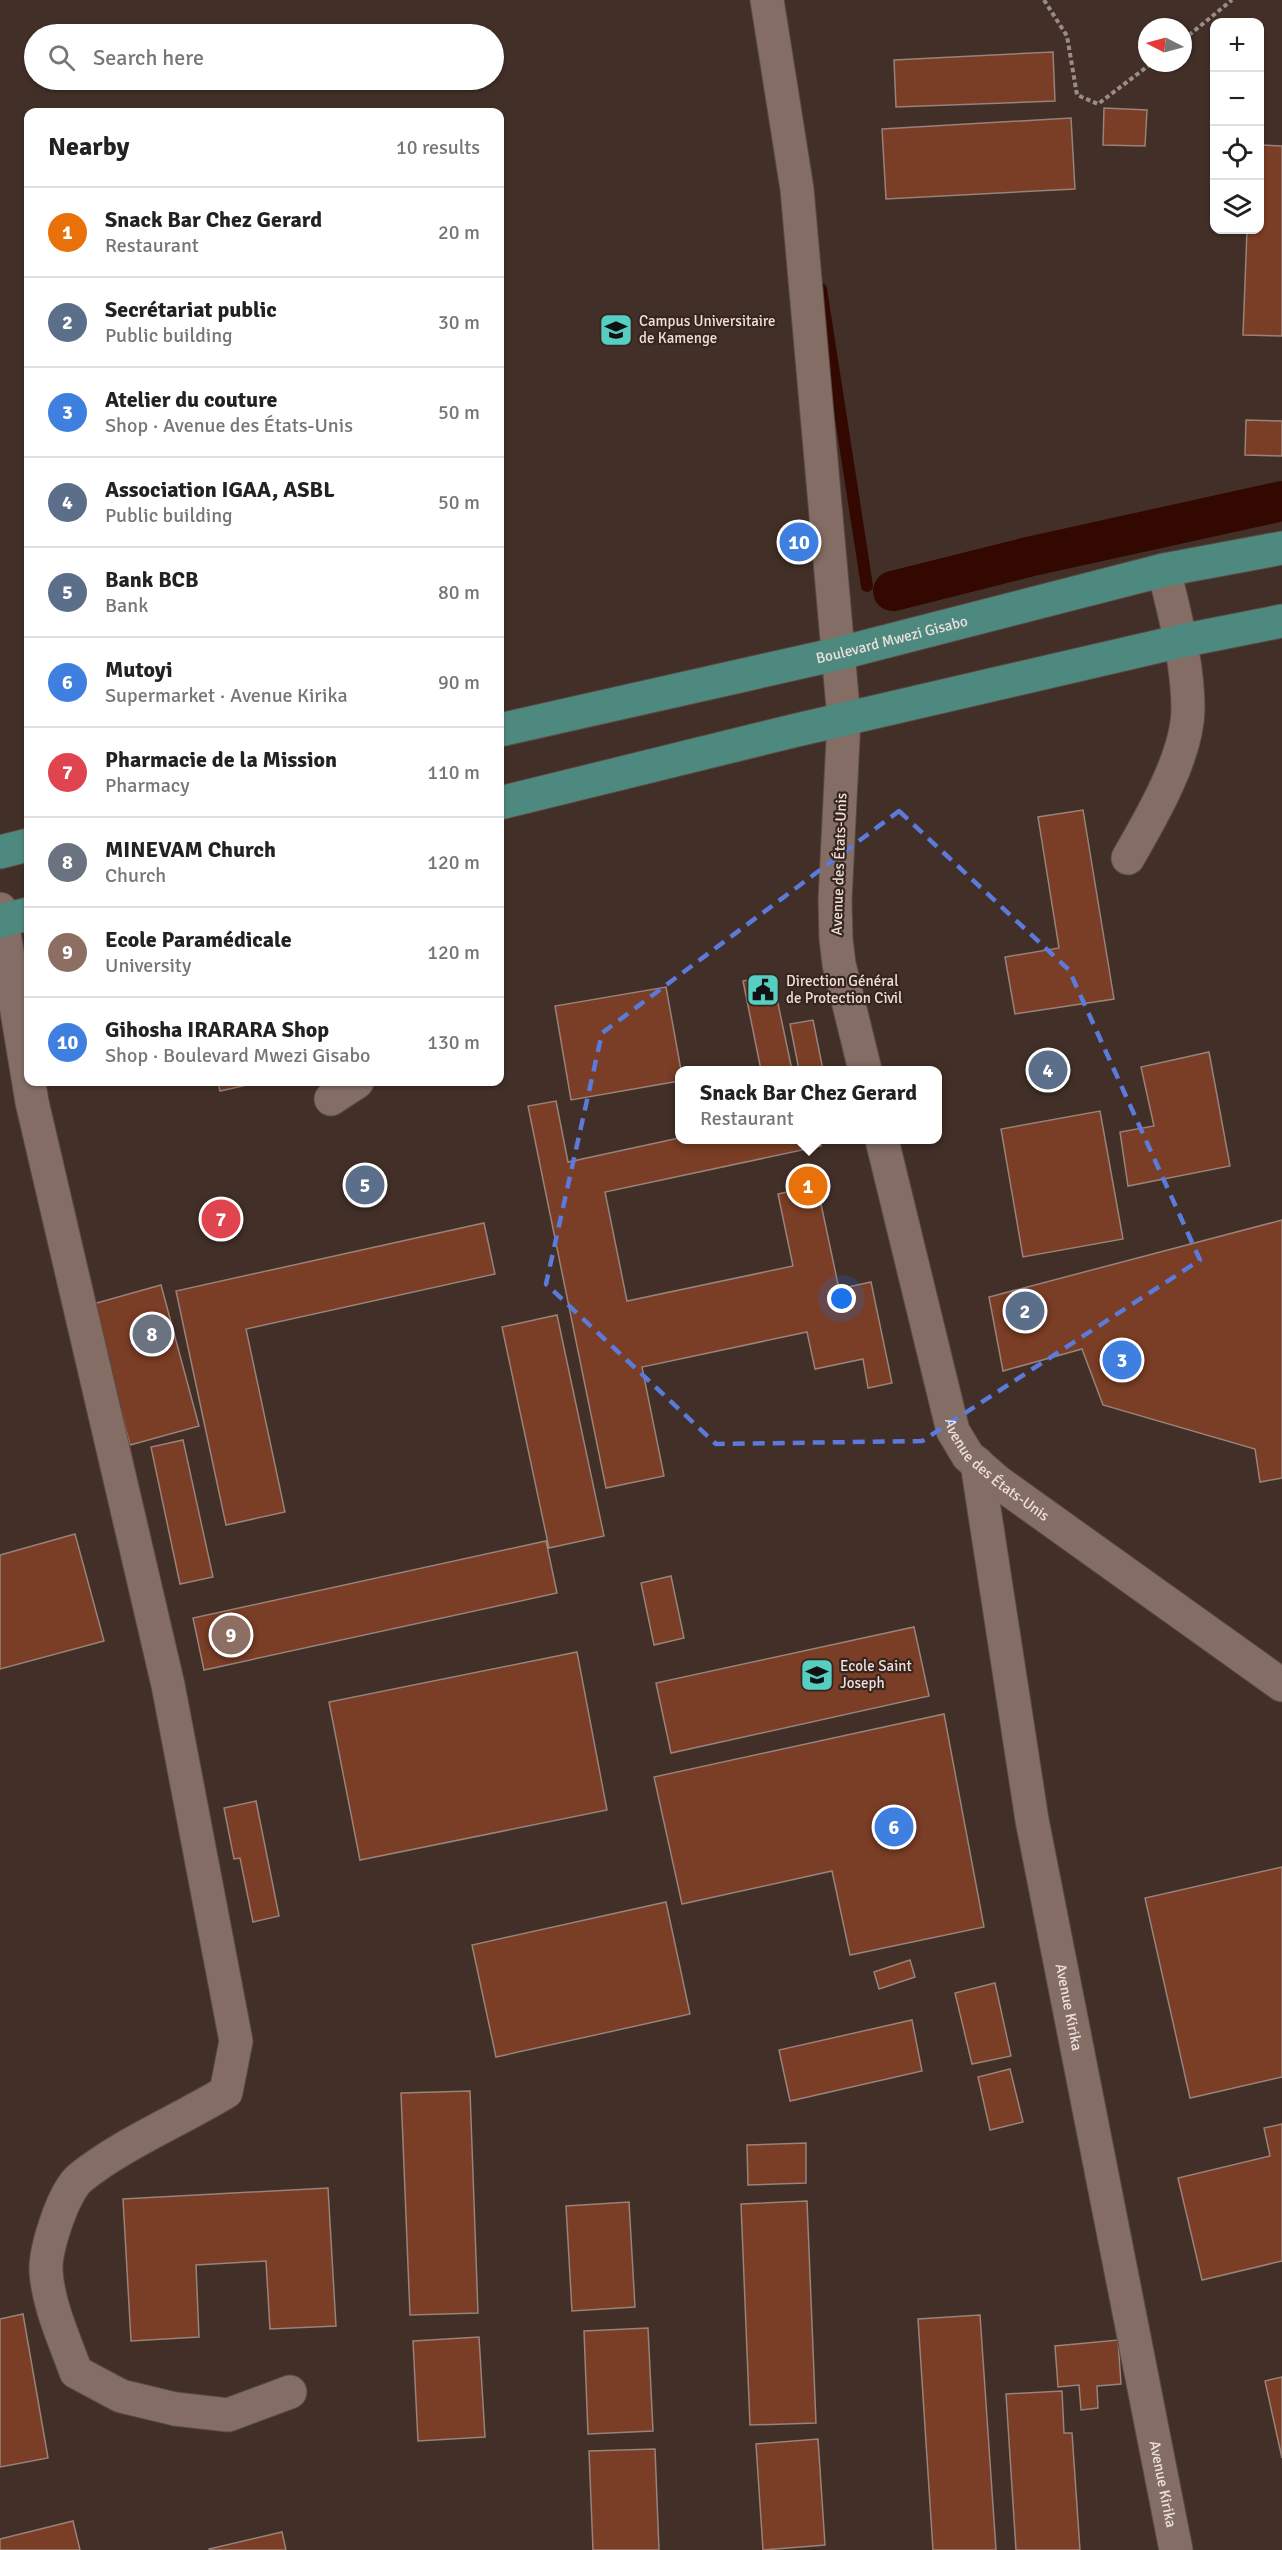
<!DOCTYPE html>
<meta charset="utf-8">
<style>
:root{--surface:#fff;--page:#f2f2f2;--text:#222;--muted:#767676;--line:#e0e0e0;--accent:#ea580c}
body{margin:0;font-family:Signika,sans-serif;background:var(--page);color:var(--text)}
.controls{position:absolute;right:18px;top:18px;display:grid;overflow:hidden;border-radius:12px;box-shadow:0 2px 4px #0004}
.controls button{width:54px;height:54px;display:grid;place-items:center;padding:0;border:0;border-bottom:2px solid var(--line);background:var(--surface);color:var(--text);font:30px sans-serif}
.compass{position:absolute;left:1138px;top:18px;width:54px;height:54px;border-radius:50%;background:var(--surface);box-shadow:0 2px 4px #0004;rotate:276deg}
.you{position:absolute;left:842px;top:1299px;width:21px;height:21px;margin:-15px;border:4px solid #fff;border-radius:50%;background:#1a73e8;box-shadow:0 0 0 9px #1a73e833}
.badge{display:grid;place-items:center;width:39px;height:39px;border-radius:50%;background:var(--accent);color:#fff;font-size:20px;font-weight:700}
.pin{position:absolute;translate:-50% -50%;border:3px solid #fff;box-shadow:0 2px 6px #0006}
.popup{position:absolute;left:675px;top:1066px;width:267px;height:78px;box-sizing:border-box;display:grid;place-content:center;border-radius:12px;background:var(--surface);filter:drop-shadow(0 2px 4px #0005);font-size:20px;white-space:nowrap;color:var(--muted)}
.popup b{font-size:22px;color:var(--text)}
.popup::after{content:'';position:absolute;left:50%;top:100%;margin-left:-12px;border:12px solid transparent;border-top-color:var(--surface)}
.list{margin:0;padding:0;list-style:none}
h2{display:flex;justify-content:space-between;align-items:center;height:78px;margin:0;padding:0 24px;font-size:26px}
h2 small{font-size:20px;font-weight:400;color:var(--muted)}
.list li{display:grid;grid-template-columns:39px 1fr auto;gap:18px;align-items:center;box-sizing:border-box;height:90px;padding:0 24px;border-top:2px solid var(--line)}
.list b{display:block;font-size:22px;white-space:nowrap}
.list p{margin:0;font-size:20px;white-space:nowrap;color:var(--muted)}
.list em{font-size:20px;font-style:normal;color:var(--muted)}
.icon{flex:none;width:33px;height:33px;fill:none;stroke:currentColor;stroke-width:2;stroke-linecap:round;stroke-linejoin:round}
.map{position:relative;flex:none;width:1282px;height:2550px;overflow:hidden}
.search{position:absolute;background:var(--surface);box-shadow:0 2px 4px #0004;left:24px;top:24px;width:480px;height:66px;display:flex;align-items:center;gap:15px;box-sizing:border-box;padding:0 21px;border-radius:33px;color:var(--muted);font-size:22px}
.panel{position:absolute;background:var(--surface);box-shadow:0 2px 4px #0004;left:24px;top:108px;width:480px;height:978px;border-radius:12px}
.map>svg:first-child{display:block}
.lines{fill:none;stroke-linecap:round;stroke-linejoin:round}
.stream{stroke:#330800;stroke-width:12}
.canal{stroke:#330800;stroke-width:40}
.building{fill:#7a3d25;stroke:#98827a;stroke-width:1.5}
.minor-casing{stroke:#5b4b45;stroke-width:35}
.major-casing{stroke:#5b4b45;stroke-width:35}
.path{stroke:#9c8c87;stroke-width:4;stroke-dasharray:4.5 3;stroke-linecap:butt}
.minor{stroke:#836d65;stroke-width:33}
.major{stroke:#4e897f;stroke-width:33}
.marked{fill:none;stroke:#5b7ad9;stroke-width:4.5;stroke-dasharray:12 8;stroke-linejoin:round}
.labels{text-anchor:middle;stroke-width:4.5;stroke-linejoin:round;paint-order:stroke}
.poi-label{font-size:15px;fill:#ede0dc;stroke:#37251e;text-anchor:start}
.street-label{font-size:15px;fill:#ede0dc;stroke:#37251e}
</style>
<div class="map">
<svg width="1282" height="2550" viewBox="0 0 1282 2550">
<rect width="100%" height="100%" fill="#422f28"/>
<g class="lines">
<!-- stream -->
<path class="stream" d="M821,289L867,586"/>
<!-- canal -->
<path class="canal" d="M893,591L1028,557L1282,501"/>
</g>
<!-- building -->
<path class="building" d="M1053,52L1055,101L896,107L894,60Z
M1104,108L1147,110L1145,146L1103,145Z
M1071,118L1075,189L886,199L882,129Z
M1260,145L1282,146V336L1243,335L1247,230H1260Z
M1246,420L1282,421V456L1245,455Z
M796,533L807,535L804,549L793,548Z
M1083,810L1114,999L1015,1014L1005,957L1059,948L1038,817Z
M772,975L792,1070H761L743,981Z
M666,987L681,1070L679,1081L571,1100L555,1006Z
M813,1020L823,1070H799L790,1024Z
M1209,1052L1230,1166L1128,1186L1120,1132L1154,1126L1141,1067Z
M218,1082H261L220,1091Z
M556,1101L568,1162L679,1138L820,1140L821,1146L605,1192L627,1301L793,1266L778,1194L817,1185L839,1289L871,1282L892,1383L868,1388L863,1359L815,1369L807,1332L642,1367L664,1476L606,1488L528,1106Z
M1100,1111L1123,1239L1023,1257L1001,1129Z
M1282,1220V1478L1260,1482L1255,1449L1103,1405L1082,1349L1003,1371L989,1297Z
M484,1223L495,1274L246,1329L285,1512L226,1525L176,1291Z
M161,1285L199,1426L130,1445L93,1304Z
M557,1315L604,1536L549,1548L502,1327Z
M183,1440L213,1577L180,1584L151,1447Z
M75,1534L104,1641L0,1669V1555Z
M546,1541L557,1593L204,1670L193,1618Z
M671,1576L684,1638L654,1645L641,1583Z
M914,1627L929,1696L671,1753L656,1683Z
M577,1652L607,1810L360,1860L329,1702Z
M944,1714L984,1927L850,1955L832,1871L682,1904L654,1777Z
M256,1801L279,1916L253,1922L240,1858L234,1859L224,1808Z
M1282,1867V2077L1190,2098L1145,1898Z
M666,1902L690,2014L496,2057L472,1945Z
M910,1960L915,1977L879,1989L874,1972Z
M995,1983L1011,2056L972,2064L955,1993Z
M912,2020L922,2071L790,2101L779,2050Z
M1010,2069L1023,2122L990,2130L978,2077Z
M470,2091L478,2313L410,2315L401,2093Z
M1282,2124V2261L1202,2280L1178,2178L1270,2156L1264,2128Z
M806,2143V2183L748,2185L747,2145Z
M328,2188L336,2326L270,2329L266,2261L196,2265L199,2337L131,2341L123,2199Z
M807,2201L816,2423L750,2425L741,2204Z
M629,2202L635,2307L572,2311L566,2206Z
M23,2314L48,2458L0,2467V2319Z
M980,2315L996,2550H933L918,2319Z
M648,2328L653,2431L588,2434L584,2331Z
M479,2337L485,2437L418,2441L413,2341Z
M1118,2340L1121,2384L1097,2386L1098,2408L1081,2410L1079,2385L1058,2387L1055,2346Z
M1282,2377V2458L1265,2381Z
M1062,2391L1064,2433H1072L1080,2550H1016L1006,2394Z
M818,2439L825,2545L763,2550L756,2444Z
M655,2449L659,2550H593L589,2451Z
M73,2521L80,2550H0V2539Z
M282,2532L286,2550H209V2549Z"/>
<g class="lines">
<defs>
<g id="minor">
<path d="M767,0L797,189L844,719L835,900L836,939L839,964L865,1070"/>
<path d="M1128,858C1151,818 1187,757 1188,710C1188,663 1175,616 1164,570"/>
<path d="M0,909L32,1102L168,1685L236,2041L226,2092C180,2120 120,2145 80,2178C63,2192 45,2250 46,2271C48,2305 65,2341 76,2372L121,2396L175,2409L228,2415L290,2392"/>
<path d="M331,1099L357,1082"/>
<path id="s1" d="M882,1140L953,1431L968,1456L998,1482L1282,1685"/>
<path id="s2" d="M977,1463L1032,1820L1176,2550"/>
</g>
<g id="major">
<path id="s3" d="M500,730L837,654L1164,570L1282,548"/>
<path d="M500,803L797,730L1181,641L1282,621"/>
<path d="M0,852L28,845"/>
<path d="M0,921L28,914"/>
</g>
</defs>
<!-- minor casing -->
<use href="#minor" class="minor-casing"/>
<!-- major casing -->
<use href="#major" class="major-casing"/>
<!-- path -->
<path class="path" d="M1044,0L1067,36L1077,95L1098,104L1152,63
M1183,40L1232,0"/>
<!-- minor -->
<use href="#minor" class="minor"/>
<!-- major -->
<use href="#major" class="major"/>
</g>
<!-- marked area -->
<path class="marked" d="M899,811L1069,970L1200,1260L922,1441L716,1444L546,1284L602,1033Z"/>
<!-- icons -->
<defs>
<symbol id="university-square" viewBox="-11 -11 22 22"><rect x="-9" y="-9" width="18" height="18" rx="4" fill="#57cec2" stroke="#37251e"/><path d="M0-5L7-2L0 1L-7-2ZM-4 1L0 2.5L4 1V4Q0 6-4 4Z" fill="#111"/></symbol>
<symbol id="civic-square" viewBox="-11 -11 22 22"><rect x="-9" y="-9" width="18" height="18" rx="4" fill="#57cec2" stroke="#37251e"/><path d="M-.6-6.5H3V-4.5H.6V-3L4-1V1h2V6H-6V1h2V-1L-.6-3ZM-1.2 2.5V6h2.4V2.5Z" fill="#111"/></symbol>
<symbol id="school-square" viewBox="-11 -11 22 22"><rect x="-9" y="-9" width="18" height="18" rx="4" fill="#57cec2" stroke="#37251e"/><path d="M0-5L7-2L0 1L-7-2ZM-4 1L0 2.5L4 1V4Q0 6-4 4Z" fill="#111"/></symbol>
</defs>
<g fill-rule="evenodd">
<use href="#university-square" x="597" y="311" width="38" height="38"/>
<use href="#civic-square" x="744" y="971" width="38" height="38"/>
<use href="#school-square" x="798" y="1656" width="38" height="38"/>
</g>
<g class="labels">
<!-- poi labels -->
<g class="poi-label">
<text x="639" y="326">Campus Universitaire<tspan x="639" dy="17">de Kamenge</tspan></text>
<text x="786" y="986">Direction Général<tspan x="786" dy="17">de Protection Civil</tspan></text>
<text x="840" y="1671">Ecole Saint<tspan x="840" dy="17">Joseph</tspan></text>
</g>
<!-- street labels -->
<g class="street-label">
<text dy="5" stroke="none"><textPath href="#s3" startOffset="402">Boulevard Mwezi Gisabo</textPath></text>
<text transform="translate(839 864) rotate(-88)" y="5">Avenue des États-Unis</text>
<text dy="5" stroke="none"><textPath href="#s1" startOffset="358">Avenue des États-Unis</textPath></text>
<text dy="5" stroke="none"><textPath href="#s2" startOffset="552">Avenue Kirika</textPath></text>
<text dy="5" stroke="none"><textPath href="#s2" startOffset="1038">Avenue Kirika</textPath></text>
</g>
</g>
</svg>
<div class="controls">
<button>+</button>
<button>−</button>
<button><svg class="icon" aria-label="locate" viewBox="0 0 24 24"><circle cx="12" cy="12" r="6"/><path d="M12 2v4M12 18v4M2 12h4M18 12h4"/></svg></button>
<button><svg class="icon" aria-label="layers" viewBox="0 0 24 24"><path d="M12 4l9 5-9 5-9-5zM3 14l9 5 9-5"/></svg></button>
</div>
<svg class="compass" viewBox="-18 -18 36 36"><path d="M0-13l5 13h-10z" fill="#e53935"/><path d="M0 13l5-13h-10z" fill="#767676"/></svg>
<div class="you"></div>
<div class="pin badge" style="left:808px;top:1186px;background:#e8710a">1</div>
<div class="popup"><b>Snack Bar Chez Gerard</b>Restaurant</div>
<div class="pin badge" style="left:1025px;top:1311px;background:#5c6f8a">2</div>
<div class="pin badge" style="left:1122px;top:1360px;background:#3f7fe0">3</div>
<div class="pin badge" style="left:1048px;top:1070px;background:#5c6f8a">4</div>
<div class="pin badge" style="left:365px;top:1185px;background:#5c6f8a">5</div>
<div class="pin badge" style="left:894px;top:1827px;background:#3f7fe0">6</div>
<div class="pin badge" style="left:221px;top:1219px;background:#e0444e">7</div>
<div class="pin badge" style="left:152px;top:1334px;background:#6b7280">8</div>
<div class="pin badge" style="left:231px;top:1635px;background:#8d6e63">9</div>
<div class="pin badge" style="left:799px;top:542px;background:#3f7fe0">10</div>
<div class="search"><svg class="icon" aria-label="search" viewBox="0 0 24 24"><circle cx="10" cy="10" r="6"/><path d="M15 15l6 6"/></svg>Search here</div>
<section class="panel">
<h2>Nearby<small>10 results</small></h2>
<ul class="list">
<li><span class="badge" style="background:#e8710a">1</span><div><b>Snack Bar Chez Gerard</b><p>Restaurant</p></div><em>20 m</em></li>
<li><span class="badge" style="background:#5c6f8a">2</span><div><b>Secrétariat public</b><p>Public building</p></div><em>30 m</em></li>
<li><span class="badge" style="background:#3f7fe0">3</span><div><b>Atelier du couture</b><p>Shop · Avenue des États-Unis</p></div><em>50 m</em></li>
<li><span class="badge" style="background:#5c6f8a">4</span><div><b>Association IGAA, ASBL</b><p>Public building</p></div><em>50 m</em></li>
<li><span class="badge" style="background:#5c6f8a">5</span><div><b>Bank BCB</b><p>Bank</p></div><em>80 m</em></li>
<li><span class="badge" style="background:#3f7fe0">6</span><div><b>Mutoyi</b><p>Supermarket · Avenue Kirika</p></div><em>90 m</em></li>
<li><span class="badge" style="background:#e0444e">7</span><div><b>Pharmacie de la Mission</b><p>Pharmacy</p></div><em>110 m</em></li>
<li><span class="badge" style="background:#6b7280">8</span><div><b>MINEVAM Church</b><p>Church</p></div><em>120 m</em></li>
<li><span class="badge" style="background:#8d6e63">9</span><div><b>Ecole Paramédicale</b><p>University</p></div><em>120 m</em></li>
<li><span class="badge" style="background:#3f7fe0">10</span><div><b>Gihosha IRARARA Shop</b><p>Shop · Boulevard Mwezi Gisabo</p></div><em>130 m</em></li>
</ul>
</section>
</div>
